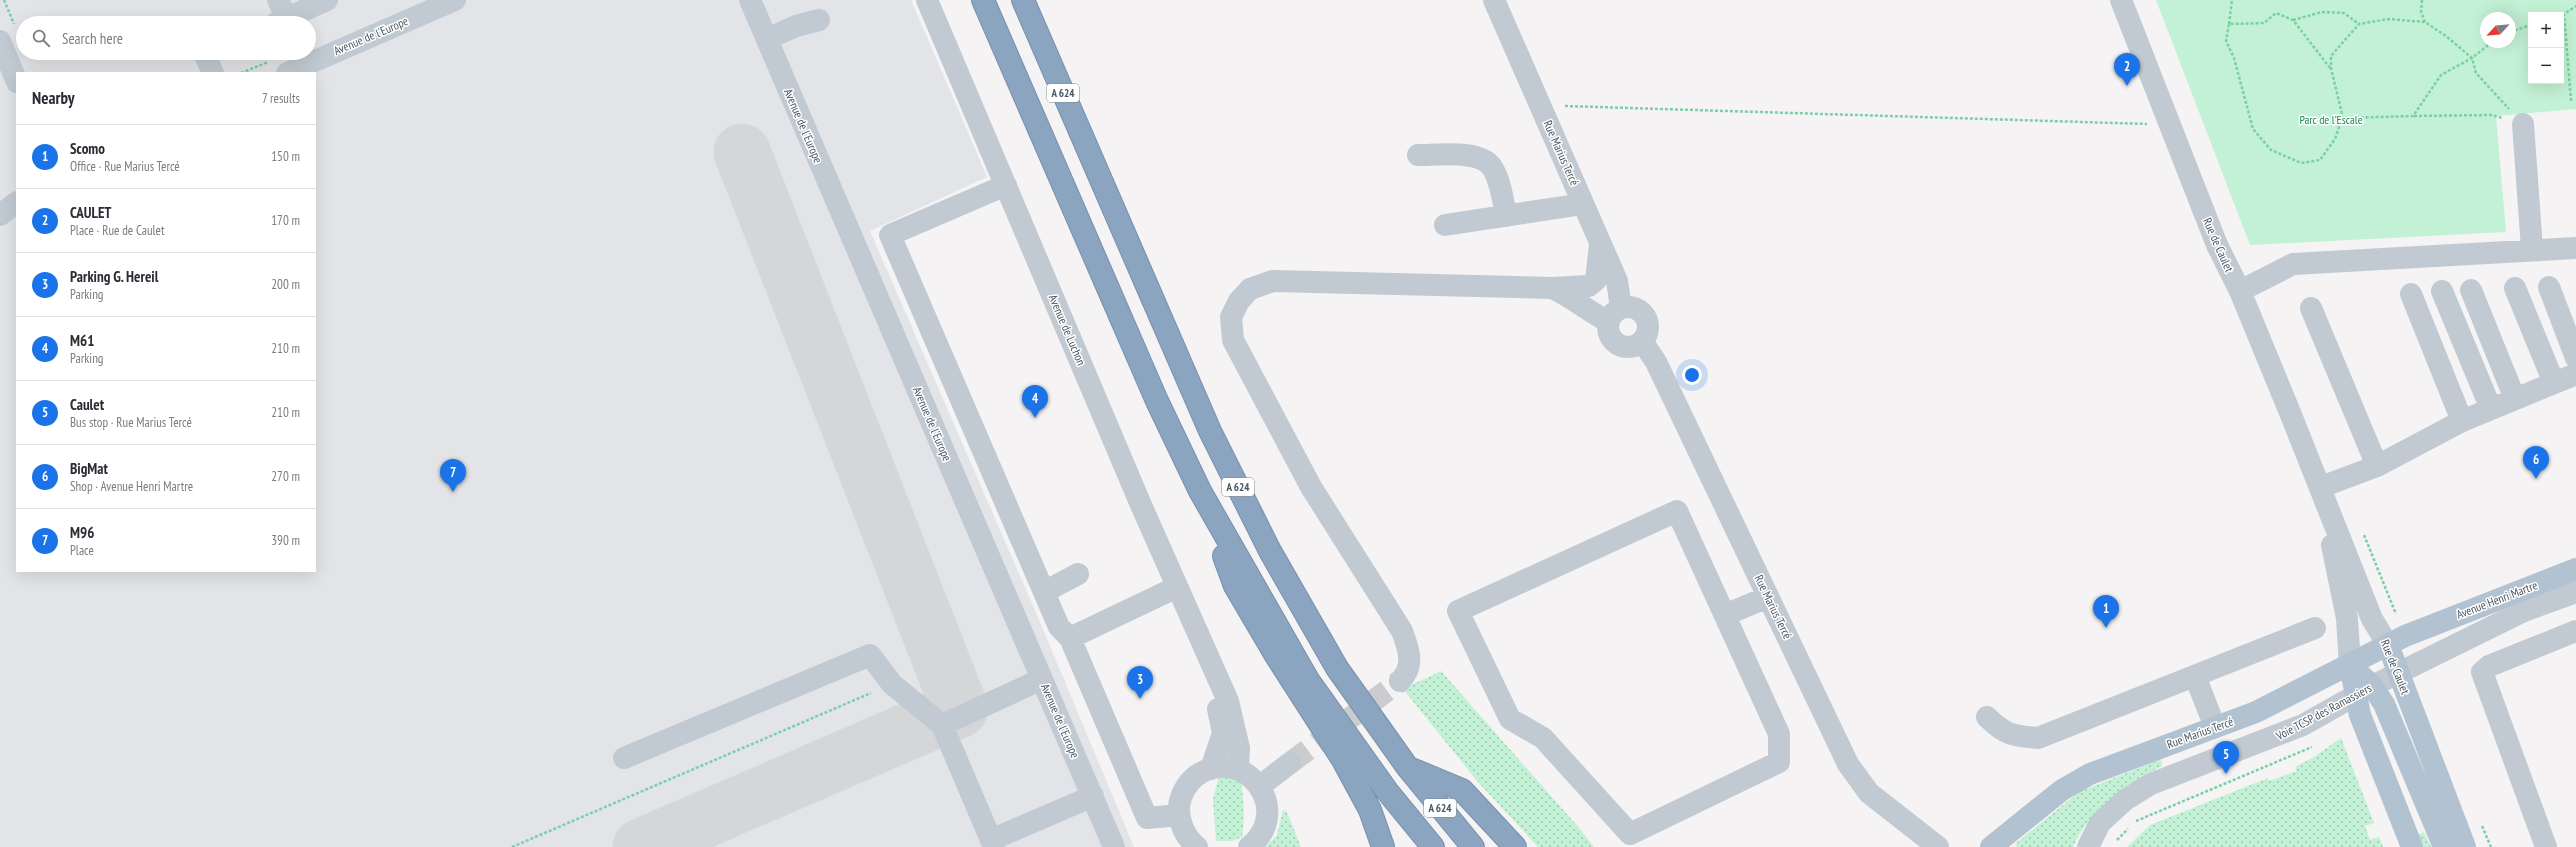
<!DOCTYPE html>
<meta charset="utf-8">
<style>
:root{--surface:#fff;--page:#f2f2f3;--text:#2b2b33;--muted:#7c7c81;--line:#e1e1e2;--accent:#1a73e8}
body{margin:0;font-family:"PT Sans Narrow",sans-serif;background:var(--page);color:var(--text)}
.controls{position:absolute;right:12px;top:12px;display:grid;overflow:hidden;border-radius:0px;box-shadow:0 4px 16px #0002}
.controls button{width:36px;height:36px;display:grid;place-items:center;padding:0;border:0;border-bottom:1px solid var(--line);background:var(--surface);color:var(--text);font:20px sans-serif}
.compass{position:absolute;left:2480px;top:12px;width:36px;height:36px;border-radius:50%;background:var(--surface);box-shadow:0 4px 16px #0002;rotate:244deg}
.you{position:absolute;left:1692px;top:375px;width:14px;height:14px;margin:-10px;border:3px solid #fff;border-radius:50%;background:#1a73e8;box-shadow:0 0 0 6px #1a73e833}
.badge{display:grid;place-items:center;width:26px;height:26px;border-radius:50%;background:var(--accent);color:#fff;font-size:13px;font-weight:700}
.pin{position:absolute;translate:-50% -33px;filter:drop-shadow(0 1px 2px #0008)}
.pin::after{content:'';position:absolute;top:21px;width:14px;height:12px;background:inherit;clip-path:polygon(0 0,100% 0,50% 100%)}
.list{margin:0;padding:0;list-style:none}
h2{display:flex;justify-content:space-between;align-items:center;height:52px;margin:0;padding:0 16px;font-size:17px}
h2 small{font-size:13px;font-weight:400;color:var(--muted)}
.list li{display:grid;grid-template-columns:26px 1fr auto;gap:12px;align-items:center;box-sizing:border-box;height:64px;padding:0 16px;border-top:1px solid var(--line)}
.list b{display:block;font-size:15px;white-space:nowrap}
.list p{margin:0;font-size:13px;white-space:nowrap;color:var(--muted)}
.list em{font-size:13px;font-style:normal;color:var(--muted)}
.icon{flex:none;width:22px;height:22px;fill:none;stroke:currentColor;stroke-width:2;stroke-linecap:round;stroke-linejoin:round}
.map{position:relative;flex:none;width:2576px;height:847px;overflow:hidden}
.search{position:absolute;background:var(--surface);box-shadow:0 4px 16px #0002;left:16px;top:16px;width:300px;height:44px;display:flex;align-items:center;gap:10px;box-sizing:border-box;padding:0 14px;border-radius:22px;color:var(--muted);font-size:15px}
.panel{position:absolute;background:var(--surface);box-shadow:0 4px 16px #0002;left:16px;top:72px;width:300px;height:500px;border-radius:0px}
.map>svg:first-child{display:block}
.airport{fill:#e2e4e7;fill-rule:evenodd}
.grass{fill:url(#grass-dots)}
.green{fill:#c3f1d5;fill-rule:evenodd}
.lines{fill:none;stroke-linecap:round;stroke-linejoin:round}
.taxiway{stroke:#d5d6d8;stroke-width:57}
.minor-tunnel{stroke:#caccce;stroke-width:22;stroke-dasharray:22 11;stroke-linecap:butt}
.highway-casing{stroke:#7690ad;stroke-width:24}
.path{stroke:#7ad0a6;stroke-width:2.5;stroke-dasharray:3 2;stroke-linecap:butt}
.minor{stroke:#c1cad2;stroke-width:22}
.major{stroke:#b3c2d1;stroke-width:22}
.highway{stroke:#8ba5c1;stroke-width:22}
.labels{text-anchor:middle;stroke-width:3;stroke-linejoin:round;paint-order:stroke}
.shield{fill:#fff;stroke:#808990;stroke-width:1}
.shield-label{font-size:11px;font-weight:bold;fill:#4a5661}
.street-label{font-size:12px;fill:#4a5661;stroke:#fff}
.park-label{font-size:12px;fill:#17864f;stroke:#fff}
</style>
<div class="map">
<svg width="2576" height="847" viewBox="0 0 2576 847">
<defs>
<pattern id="grass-dots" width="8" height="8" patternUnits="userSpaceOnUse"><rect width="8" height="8" fill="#c3f1d5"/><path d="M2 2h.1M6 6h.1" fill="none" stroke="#a0c6b0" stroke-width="1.8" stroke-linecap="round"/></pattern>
</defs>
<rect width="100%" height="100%" fill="#f5f3f3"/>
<!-- airport -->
<path class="airport" d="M0,0H911L987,177L870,231L1037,615L1134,847H0ZM23,23H309V53H23ZM17,73H315V571H17Z"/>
<!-- grass -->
<path class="grass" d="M1441,671L1580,829L1594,847H1538L1478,782L1403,689Z
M2341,738L2374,823L2365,826L2370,840L2379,837L2383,847H2127L2150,825L2268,778L2269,781L2297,771L2295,767L2314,757Z
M2161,759L2162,766C2128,784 2089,809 2073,847H2017L2015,844L2079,792Z
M1219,775L1240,776C1244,798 1245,816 1242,837L1232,841H1216L1213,800Z
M1283,810L1287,812L1301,847H1265L1277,835Z
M2424,832L2431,847H2422L2417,835Z"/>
<!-- green -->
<path class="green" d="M2156,0H2576V109L2496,116L2506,232L2250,245ZM2531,15H2561V81H2531ZM2486,18H2510V42H2486Z"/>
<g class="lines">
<!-- taxiway -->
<path class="taxiway" d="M641,847L960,709L742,152"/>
<!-- minor-tunnel -->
<path class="minor-tunnel" d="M1290,763L1400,681"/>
<defs>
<path id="highway" d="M983,0L1157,401L1200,491L1308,680L1387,791L1433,847
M1023,0L1210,431L1270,551L1337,668L1408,768L1473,847
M1224,556L1235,586L1275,654L1343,760L1370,810L1383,847
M1409,768L1462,790L1515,847"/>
</defs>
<!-- highway casing -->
<use href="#highway" class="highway-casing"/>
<!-- path -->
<path class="path" d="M4,0L14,24
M2422,0L2421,12L2425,22
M2293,20L2322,12L2344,13L2359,24
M2229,24L2232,0
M2510,32L2531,25
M2492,42L2472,58L2441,75L2413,116L2343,118L2331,68V56L2359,24L2388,19L2425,22L2446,36L2472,58L2476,73L2509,109
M2330,68L2293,20L2276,13L2264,23L2229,24L2226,41L2234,58L2253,129L2271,150L2301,163L2320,160L2335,139L2342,118
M241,73L268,62
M2571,101L2564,14L2576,6
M1565,106L2147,124
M2414,116L2492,115L2502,118
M2364,535L2396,614
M2136,821L2312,747
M2482,826L2491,847
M2117,840L2128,829
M512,847L871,693"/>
<!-- minor -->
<path class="minor" d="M278,0L287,18
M750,0L1114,847
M927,0L1141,505L1228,701L1239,748L1238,769
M1494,0L1617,281L1621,308
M2121,0L2217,245L2240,291L2291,415L2372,619L2388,645
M276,23L327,0
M767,39L796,26L819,20
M0,41L17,82
M210,53L205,55L213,73
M287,73L455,0
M2523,124L2532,249
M1418,155C1438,155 1483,149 1493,169C1501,182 1503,201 1506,216
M1006,185L890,235L1059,627L1070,638
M0,215L17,202
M1445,225L1583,204
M2549,287L2576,358
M1552,288L1589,286L1596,280L1600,245
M2515,288L2554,383
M2471,290L2515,399
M2240,291L2293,264L2576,248
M2442,291L2491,409
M2411,294L2462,421
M1608 327a20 20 0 1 1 40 0a20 20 0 1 1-40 0Z
M2311,308L2377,466
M1642,341L1656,362L1848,764L1869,793L1938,847
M2321,487L2377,466L2462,421L2576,374
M1677,511L1779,734V762L1630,834L1543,738L1510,719L1458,611Z
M2332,545L2347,618L2350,665
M1177,587L1070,638L1147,818L1179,815
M1044,592L1078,574
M1725,615L1768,597
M2195,676L2215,727
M1400,681C1415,666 1409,650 1402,631L1311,487L1233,340L1231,317L1239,301L1250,289L1273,281L1552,288C1572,297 1589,312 1609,322
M1987,717C2005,735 2013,736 2038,738L2315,628
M942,725L994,847
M624,758L870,655L892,684L942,725L1042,679
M1211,769L1223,733L1218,709
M1260,786L1290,763
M991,840L1093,796
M1197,847C1185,837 1179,823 1179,807C1180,795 1187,783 1196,776C1243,742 1296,810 1249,847
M2088,847L2100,823L2125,800L2151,784L2303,725L2372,686L2524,611L2576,592
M2546,847L2482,672L2489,666L2576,631"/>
<!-- major -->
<path class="major" d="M2388,645L2465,847
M2350,665L2372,686L2384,704L2444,847
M2350,665L2360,715L2412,847
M1991,847L2062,790L2090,774L2256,712L2405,636L2576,569"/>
<!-- highway -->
<use href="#highway" class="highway"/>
</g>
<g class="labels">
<!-- shield labels -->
<g class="shield">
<rect x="1047" y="84" width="32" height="18" rx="3"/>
<rect x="1222" y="478" width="32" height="18" rx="3"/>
<rect x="1424" y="799" width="32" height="18" rx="3"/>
</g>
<g class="shield-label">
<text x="1063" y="97">A 624</text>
<text x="1238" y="491">A 624</text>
<text x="1440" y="812">A 624</text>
</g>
<!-- street labels -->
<g class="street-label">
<text transform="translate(371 36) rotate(-23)" y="4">Avenue de l'Europe</text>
<text transform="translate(803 126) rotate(67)" y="4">Avenue de l'Europe</text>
<text transform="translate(1561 153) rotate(66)" y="4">Rue Marius Tercé</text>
<text transform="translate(2218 245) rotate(66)" y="4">Rue de Caulet</text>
<text transform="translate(1067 330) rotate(67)" y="4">Avenue de Luchon</text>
<text transform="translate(932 424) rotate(67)" y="4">Avenue de l'Europe</text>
<text transform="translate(2497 600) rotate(-21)" y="4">Avenue Henri Martre</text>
<text transform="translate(1773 607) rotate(64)" y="4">Rue Marius Tercé</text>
<text transform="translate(2395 667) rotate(68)" y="4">Rue de Caulet</text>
<text transform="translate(2324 712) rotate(-28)" y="4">Voie TCSP des Ramassiers</text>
<text transform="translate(1060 721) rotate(67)" y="4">Avenue de l'Europe</text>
<text transform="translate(2200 733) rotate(-20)" y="4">Rue Marius Tercé</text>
</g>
<!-- park labels -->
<g class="park-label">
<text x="2331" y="124">Parc de l’Escale</text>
</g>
</g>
</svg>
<div class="controls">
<button>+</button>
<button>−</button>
</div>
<svg class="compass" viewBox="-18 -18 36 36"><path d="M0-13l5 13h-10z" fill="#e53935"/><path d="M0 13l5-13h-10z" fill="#7c7c81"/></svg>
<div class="you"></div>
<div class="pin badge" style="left:2106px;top:628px">1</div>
<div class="pin badge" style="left:2127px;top:86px">2</div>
<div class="pin badge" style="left:1140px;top:699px">3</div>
<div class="pin badge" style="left:1035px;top:418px">4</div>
<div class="pin badge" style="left:2226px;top:774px">5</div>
<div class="pin badge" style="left:2536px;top:479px">6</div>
<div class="pin badge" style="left:453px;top:492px">7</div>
<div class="search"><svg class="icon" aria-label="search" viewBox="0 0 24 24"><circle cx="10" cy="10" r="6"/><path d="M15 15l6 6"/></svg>Search here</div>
<section class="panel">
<h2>Nearby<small>7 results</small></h2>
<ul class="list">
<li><span class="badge">1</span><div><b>Scomo</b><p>Office · Rue Marius Tercé</p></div><em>150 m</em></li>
<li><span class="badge">2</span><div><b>CAULET</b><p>Place · Rue de Caulet</p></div><em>170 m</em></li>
<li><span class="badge">3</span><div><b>Parking G. Hereil</b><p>Parking</p></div><em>200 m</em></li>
<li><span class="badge">4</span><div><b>M61</b><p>Parking</p></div><em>210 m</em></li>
<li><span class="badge">5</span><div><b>Caulet</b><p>Bus stop · Rue Marius Tercé</p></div><em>210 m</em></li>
<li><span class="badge">6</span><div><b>BigMat</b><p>Shop · Avenue Henri Martre</p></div><em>270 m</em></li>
<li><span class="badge">7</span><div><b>M96</b><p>Place</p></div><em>390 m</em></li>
</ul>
</section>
</div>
